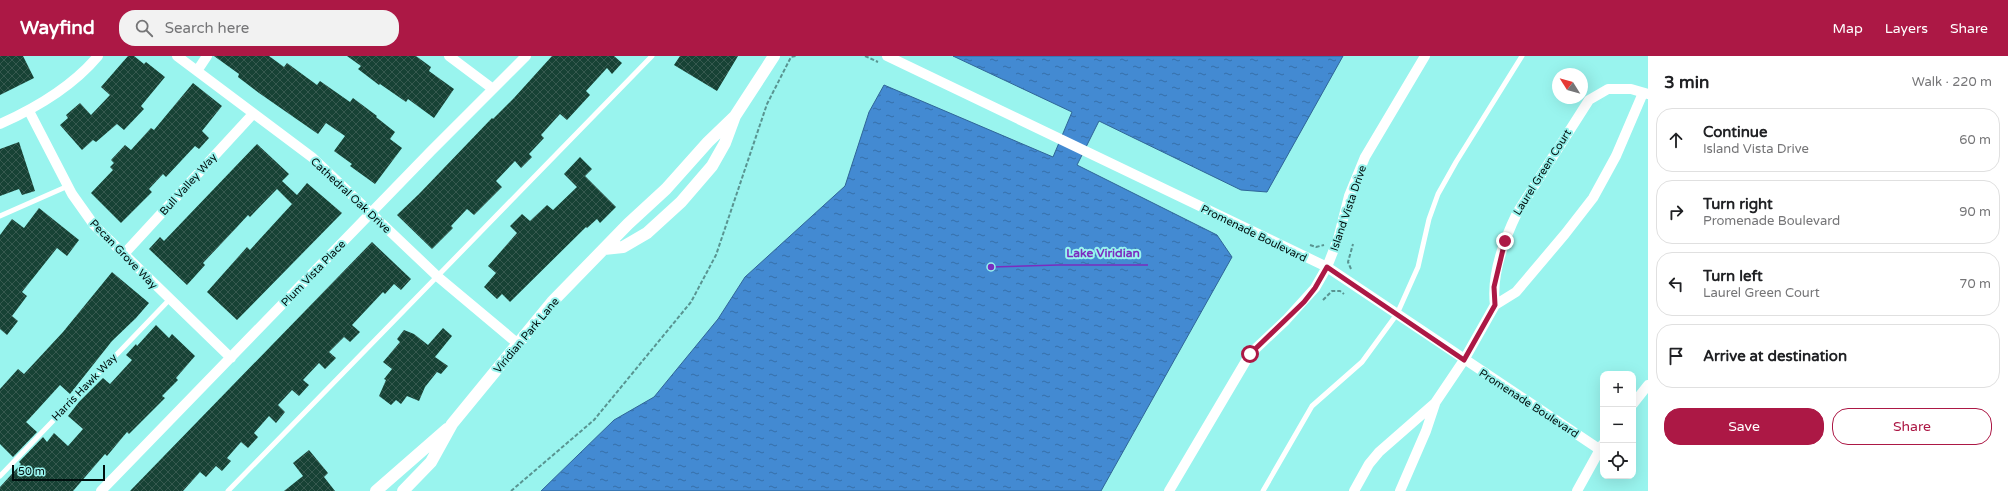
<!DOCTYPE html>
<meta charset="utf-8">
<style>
:root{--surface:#fff;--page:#f2f2f2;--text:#202124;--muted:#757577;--line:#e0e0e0;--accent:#ac1845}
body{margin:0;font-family:"Varela Round",sans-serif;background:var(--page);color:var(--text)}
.controls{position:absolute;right:12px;bottom:12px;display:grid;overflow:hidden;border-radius:8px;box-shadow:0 4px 16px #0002}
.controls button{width:36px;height:36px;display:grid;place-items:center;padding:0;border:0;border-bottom:1px solid var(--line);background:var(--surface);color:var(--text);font:20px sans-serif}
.compass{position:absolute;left:1552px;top:12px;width:36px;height:36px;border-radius:50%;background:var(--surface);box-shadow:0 4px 16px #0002;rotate:307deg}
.scale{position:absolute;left:12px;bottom:10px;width:93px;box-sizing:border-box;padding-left:4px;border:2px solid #000f0e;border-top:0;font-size:11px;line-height:14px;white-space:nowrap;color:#000f0e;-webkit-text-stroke:3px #99f4ee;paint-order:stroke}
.stop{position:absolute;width:12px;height:12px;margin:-9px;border:3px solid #ac1845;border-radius:50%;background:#fff}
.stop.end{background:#ac1845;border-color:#fff;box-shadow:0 1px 4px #0008}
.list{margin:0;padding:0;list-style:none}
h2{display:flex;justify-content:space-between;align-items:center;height:52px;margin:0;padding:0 16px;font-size:17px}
h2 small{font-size:13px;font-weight:400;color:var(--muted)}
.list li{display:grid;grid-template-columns:26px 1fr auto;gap:12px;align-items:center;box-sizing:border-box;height:64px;margin:0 8px 8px;padding:0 8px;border:1px solid var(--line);border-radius:16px}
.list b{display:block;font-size:15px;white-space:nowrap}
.list p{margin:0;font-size:13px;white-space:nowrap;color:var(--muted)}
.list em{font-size:13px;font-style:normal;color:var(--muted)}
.actions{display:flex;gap:8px;padding:12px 16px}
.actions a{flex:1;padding:9px 0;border:1px solid var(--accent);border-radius:16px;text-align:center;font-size:14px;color:var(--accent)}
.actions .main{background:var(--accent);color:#fff}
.icon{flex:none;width:22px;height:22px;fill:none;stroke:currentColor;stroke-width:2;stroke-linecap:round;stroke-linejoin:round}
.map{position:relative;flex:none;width:1648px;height:435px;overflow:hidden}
header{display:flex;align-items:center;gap:24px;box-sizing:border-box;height:56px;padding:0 20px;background:var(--accent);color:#fff}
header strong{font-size:19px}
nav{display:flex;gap:22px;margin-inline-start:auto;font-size:14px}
.search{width:280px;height:36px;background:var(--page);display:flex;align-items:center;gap:10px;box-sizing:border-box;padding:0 14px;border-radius:16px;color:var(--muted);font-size:15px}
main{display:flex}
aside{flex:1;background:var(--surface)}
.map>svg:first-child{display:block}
.water{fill:url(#water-ripples);stroke:#2f6597}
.building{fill:url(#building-cross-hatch)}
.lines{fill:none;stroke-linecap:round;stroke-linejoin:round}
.path{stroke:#599491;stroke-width:2;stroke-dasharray:4 2;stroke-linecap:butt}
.service{stroke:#fff;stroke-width:5}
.minor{stroke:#fff;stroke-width:10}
.tertiary{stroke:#fff;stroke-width:12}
.route{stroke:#ac1845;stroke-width:5}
.labels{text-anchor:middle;stroke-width:4;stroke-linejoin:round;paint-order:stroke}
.street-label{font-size:11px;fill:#000f0e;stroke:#99f4ee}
.leader{fill:none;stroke:#7b2cbf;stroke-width:1.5}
.callout-dot{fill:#7b2cbf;stroke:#99f4ee;stroke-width:1.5}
.callout-label{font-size:12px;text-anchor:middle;font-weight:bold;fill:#7b2cbf;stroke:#99f4ee;stroke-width:4;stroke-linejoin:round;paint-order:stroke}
</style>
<header>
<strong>Wayfind</strong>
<div class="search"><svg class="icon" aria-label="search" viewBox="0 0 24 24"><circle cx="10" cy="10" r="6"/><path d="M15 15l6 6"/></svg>Search here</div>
<nav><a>Map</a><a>Layers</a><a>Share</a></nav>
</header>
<main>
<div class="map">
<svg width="1648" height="435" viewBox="0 0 1648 435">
<defs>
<pattern id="water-ripples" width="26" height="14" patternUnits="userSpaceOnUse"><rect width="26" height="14" fill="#438ad2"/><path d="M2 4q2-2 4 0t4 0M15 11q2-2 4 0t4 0" fill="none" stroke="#366fa9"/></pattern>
<pattern id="building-cross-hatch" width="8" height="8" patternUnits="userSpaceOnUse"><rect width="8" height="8" fill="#174235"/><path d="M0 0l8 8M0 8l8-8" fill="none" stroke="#36594f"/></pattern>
</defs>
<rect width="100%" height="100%" fill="#99f4ee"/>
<!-- water -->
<path class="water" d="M953,0H1343L1267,136L1241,134L1099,65L1077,109L1217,179L1232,201L1101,435H541L614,364L654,341L718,263L745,221L845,130L869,56L884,29L1053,101L1072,56Z"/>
<!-- building -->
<path class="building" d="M0,0H23L34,22L0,39Z
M128,0H134L144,8L146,6L165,21L141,50L144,53L124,74L117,68L96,86L93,84L82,94L60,69L68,62L66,59L80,47L91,59L110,39L101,31Z
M214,0H269L284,11L287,7L317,29L320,25L350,46L353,42L377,60L376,61L395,76L390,83L402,92L375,128L350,110L352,108L334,95L345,80L326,67L318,78L259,37L238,21L239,18Z
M347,0H416L431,11L429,15L454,33L434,62L408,43L406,46L380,28L379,29L358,13L361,10Z
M552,0H614L622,7L612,18L607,12L586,35L590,39L567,64L560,58L541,79L544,82L529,98L532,101L521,112L515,105L496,125L502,131L474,159L467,153L451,170L453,172L432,193L397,159L419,138L492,62L493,63L514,42Z
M680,0H738L717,35L674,9Z
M193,27L222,50L202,75L209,82L199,93L195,90L166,121L163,118L149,133L152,136L121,167L91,137L113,114L110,111L114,107L111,104L125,89L131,94L151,72L154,74Z
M19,86L35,135L22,139L19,133L0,140V93Z
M257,88L289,118L282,125L297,139L307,127L342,157L237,264L207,236L247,191L250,194L292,148L277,133L250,161L248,159L237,171L203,207L205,209L187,229L149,193L160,181L164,185Z
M580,101L592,113L585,120L616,151L600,167L597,163L587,172L586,171L510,246L502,238L497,243L484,231L496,217L488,210L517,177L510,170L522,158L530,165L547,149L553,154L577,131L564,118Z
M39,152L79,184L67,200L57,192L22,236L27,240L12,260L18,265L7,279L0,273V179L12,163L24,172Z
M372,186L411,223L401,234L394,228L385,238L383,236L352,269L360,276L350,286L344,281L329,296L336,302L325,313L319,307L303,324L309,329L299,340L292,334L278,349L285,356L276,367L269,360L254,377L258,381L248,392L241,386L227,402L231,405L222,415L216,410L206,421L200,416L183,435H130Z
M112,216L149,247L136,262L112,285L70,338L60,329L29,363L26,366L37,376L13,401L0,388V333L18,313L24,318L63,276Z
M156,269L169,282L172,278L195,300L176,322L178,324L162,340L165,342L129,378L127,376L107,400L105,398L73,435H0V431L21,408L19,406L43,381L47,386L54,377L68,390L83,373L68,360L79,346L103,322L110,328L132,304L126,299L136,288L137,290Z
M443,272L452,280L435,301L448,310L441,318L437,316L425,331L419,345L407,340L401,348L396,344L391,349L379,340L386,324L384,323L392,313L383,306L400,286L397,283L404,274L414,278L428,289Z
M309,394L328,417L324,421L335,435H284L303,420L293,407Z"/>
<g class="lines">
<!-- path -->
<path class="path" d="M865,0L878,6
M1310,189L1316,191L1324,189
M1351,213L1348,206L1353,188
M1323,244L1332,235H1340L1344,238
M511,435L594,364L691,246L716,199L767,48L791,1L796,0"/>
<!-- service -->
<path class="service" d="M0,160L68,130
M0,420L169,244
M228,435L652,0
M1263,435L1312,350L1362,306L1397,258L1418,211L1429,163L1438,138L1456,106L1522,0"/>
<!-- minor -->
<path class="minor" d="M177,0L313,102L437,220L517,287
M449,0L493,33
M887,0L1327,211L1599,393
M197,15L207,0
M29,55L72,138L94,169L231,302
M0,68C36,52 72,31 98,0
M124,198L253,58
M1495,249C1491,219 1504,184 1517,157L1589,44L1608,33H1631L1648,38
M1633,348L1648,329
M101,435L431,95L526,0
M1169,435L1250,298L1286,264L1315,232L1327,211L1338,183L1349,140L1365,101L1425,0
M1354,435L1369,408L1379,396L1435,347L1464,304L1495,249L1516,236L1565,178L1593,142L1616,100L1643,37
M1400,435L1426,375L1435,348
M1577,435L1603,388"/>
<!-- tertiary -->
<path class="tertiary" d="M604,193L623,191L647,177L681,146L712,110L725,87L735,60L774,0
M376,435L447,373
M403,435L431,406L452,368L552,246L628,168L666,133L708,86L735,60"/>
</g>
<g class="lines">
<!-- route -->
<path class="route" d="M1250,298L1304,246L1315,232L1327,211L1464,304L1495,249L1494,231L1505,185"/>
</g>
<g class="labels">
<!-- street labels -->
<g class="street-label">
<text transform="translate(1542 116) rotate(-58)" y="4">Laurel Green Court</text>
<text transform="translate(188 128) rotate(-48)" y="4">Bull Valley Way</text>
<text transform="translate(351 139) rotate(43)" y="4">Cathedral Oak Drive</text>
<text transform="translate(1348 152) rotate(-71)" y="4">Island Vista Drive</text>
<text transform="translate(1254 177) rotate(26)" y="4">Promenade Boulevard</text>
<text transform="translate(124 198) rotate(46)" y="4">Pecan Grove Way</text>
<text transform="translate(313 217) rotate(-46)" y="4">Plum Vista Place</text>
<text transform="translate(526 279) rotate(-50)" y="4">Viridian Park Lane</text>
<text transform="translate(84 331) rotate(-46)" y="4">Harris Hawk Way</text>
<text transform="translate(1529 347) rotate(33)" y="4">Promenade Boulevard</text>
</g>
</g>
<!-- callouts -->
<path class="leader" d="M991 211L1058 209H1148"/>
<circle class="callout-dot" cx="991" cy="211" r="4"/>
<g class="callout-label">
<text x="1103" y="201">Lake Viridian</text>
</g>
</svg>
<div class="controls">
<button>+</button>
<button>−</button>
<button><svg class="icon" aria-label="locate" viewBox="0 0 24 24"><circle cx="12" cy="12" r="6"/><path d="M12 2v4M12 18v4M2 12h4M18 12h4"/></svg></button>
</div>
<svg class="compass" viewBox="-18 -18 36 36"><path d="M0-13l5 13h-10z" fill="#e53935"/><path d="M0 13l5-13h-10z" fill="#757577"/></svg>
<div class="scale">50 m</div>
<div class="stop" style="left:1250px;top:298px"></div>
<div class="stop end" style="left:1505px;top:185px"></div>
</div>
<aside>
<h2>3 min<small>Walk · 220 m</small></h2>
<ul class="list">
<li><svg class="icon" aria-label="ahead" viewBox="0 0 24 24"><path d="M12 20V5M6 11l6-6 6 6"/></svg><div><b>Continue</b><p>Island Vista Drive</p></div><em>60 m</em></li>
<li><svg class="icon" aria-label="right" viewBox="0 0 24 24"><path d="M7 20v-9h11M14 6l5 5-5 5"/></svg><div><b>Turn right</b><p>Promenade Boulevard</p></div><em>90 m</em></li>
<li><svg class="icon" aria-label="left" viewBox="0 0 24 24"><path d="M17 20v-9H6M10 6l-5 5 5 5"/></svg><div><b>Turn left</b><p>Laurel Green Court</p></div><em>70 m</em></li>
<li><svg class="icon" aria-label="arrive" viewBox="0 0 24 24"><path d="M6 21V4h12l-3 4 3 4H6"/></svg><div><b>Arrive at destination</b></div></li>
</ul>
<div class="actions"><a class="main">Save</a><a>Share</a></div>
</aside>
</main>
